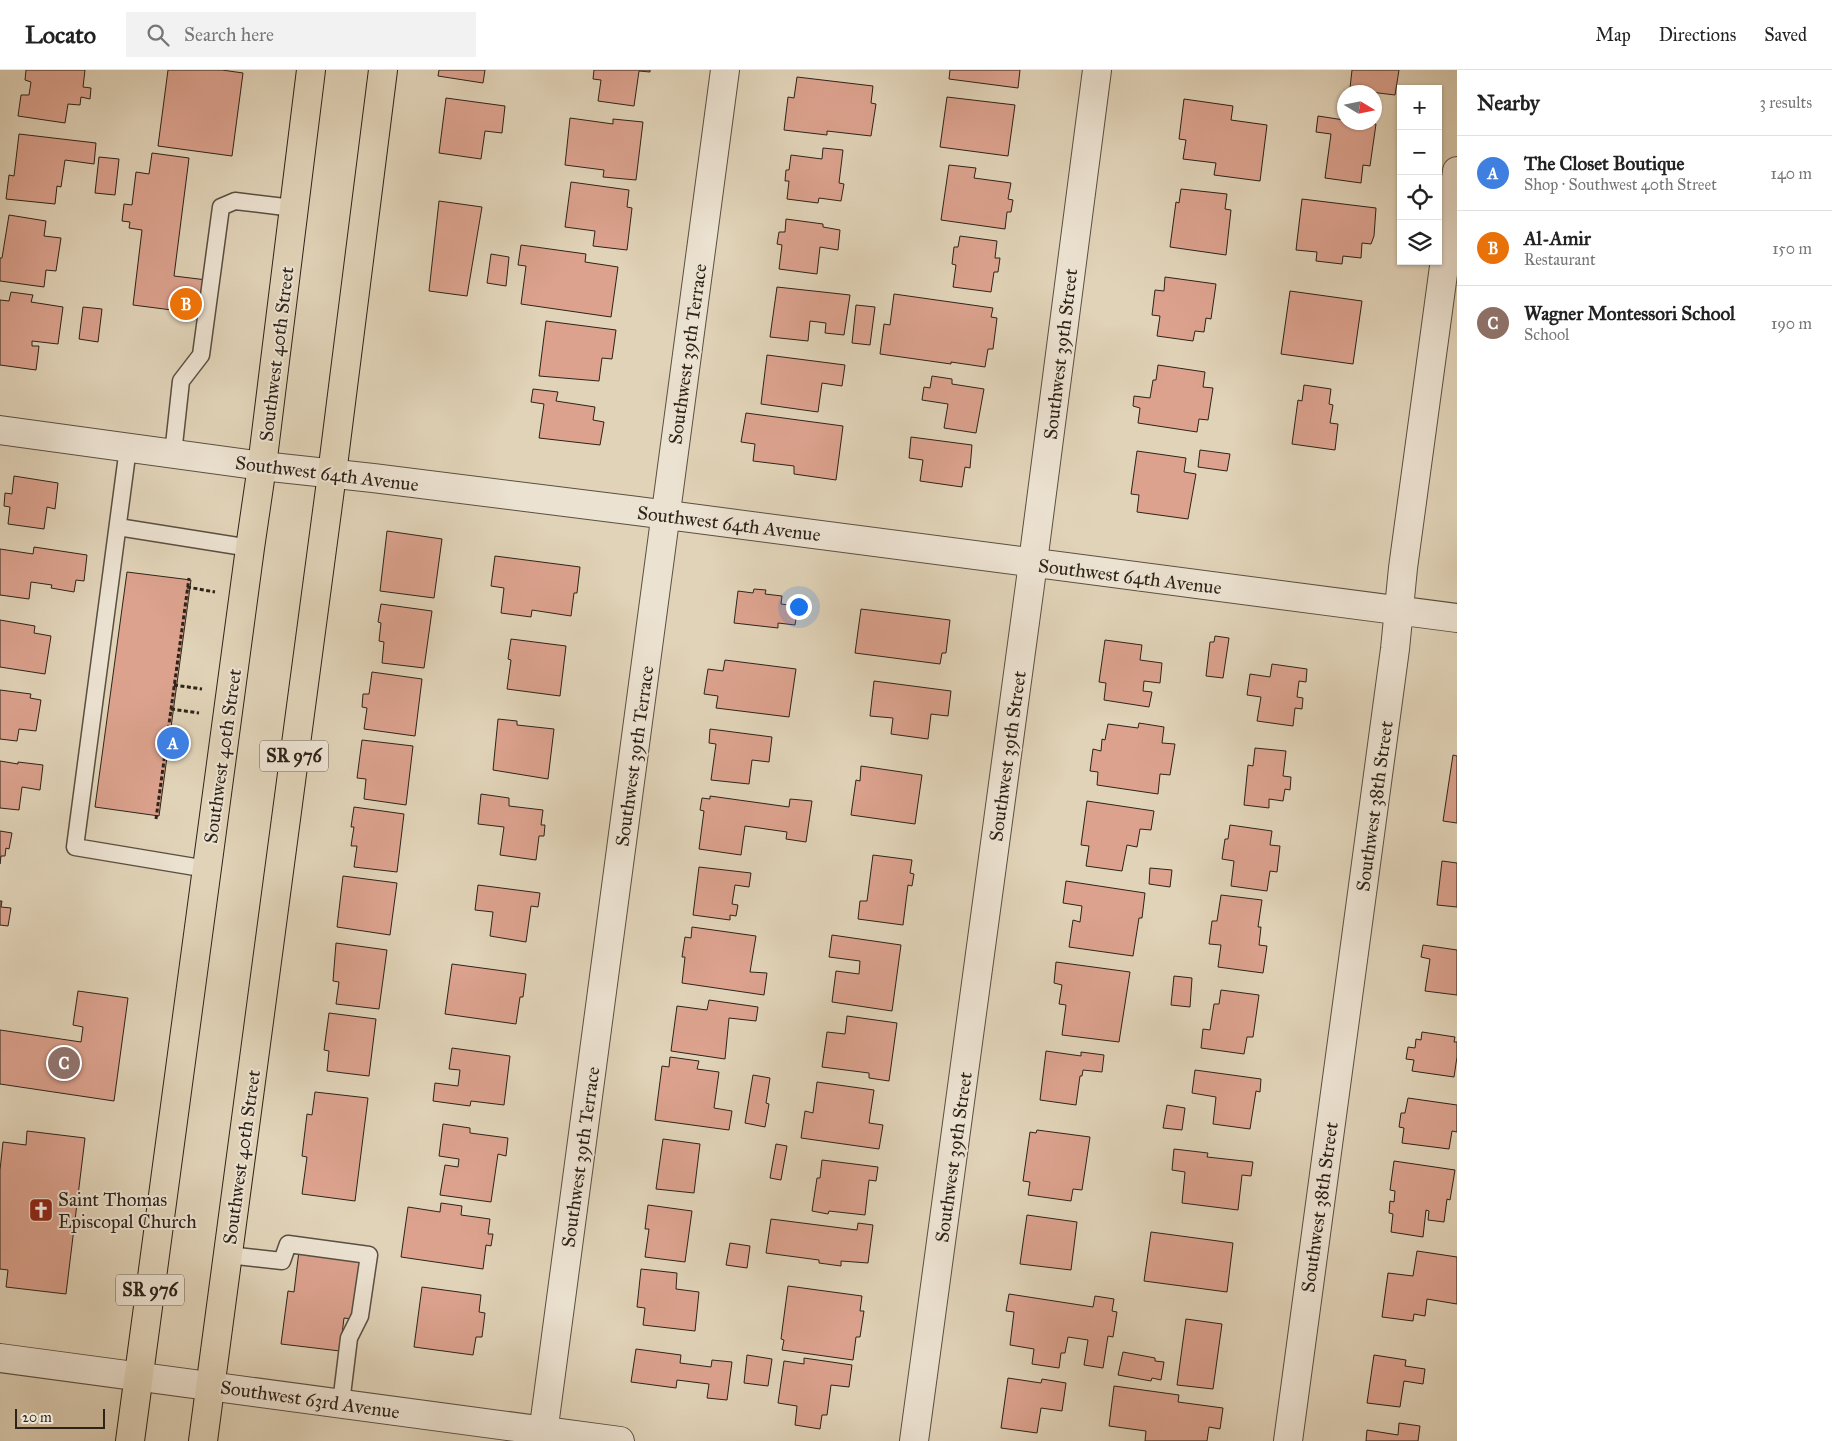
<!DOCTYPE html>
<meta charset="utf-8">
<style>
:root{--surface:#fff;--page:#f2f2f2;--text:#222;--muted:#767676;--line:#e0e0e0;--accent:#2563eb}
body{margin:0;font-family:"IM FELL Great Primer",serif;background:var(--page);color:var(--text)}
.controls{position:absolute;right:15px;top:15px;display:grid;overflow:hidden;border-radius:0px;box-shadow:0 1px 4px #0004}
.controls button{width:45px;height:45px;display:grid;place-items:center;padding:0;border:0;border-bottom:1px solid var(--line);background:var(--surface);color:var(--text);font:25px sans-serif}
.compass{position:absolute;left:1337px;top:15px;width:45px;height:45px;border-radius:50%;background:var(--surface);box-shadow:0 1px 4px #0004;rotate:100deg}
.scale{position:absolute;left:15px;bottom:12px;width:90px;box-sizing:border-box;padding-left:5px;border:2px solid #2d2319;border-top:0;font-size:14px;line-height:18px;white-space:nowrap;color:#2d2319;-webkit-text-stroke:4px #ece2d1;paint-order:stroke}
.you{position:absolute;left:798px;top:536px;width:18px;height:18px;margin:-12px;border:4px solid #fff;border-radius:50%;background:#1a73e8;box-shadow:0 0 0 8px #1a73e833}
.badge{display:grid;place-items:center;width:32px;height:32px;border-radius:50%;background:var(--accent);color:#fff;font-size:16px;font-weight:700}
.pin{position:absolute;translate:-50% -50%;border:2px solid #fff;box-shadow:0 1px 5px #0006}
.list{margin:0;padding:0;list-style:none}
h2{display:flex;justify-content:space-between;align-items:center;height:65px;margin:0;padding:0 20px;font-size:21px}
h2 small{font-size:16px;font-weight:400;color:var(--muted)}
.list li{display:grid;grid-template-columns:32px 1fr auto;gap:15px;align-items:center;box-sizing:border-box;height:75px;padding:0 20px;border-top:1px solid var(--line)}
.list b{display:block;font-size:19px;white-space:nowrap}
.list p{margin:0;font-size:16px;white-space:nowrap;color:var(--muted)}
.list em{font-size:16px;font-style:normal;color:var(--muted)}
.icon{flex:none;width:28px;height:28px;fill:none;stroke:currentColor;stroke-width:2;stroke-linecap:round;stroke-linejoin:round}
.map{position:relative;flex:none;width:1457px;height:1371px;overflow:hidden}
header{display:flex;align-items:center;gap:30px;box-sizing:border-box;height:70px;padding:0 25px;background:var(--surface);border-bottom:1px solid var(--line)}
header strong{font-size:24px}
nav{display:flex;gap:28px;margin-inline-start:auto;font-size:18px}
.search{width:350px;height:45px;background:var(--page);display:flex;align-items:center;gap:12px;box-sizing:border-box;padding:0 18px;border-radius:0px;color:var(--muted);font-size:19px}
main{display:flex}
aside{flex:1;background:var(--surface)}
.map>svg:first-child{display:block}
.building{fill:#dca28e;stroke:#2d2319}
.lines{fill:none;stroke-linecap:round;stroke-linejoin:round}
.service-casing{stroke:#5a4f41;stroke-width:19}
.minor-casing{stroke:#5a4f41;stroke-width:30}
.primary-casing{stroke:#2d2319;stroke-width:30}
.path{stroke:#2d2319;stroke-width:3;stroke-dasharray:4 2.5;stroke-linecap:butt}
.service{stroke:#ece2d1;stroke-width:16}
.minor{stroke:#ece2d1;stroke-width:28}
.primary{stroke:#e1d3b8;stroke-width:28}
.labels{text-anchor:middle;stroke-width:4;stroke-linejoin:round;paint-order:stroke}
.shield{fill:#ece2d1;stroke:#665c50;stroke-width:1}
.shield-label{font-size:18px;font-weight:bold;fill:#2d2319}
.street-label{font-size:19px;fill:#2d2319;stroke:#ece2d1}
.poi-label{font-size:19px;fill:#2d2319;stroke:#ece2d1;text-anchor:start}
</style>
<header>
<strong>Locato</strong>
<div class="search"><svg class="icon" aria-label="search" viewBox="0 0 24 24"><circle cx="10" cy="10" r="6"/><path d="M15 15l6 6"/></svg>Search here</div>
<nav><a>Map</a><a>Directions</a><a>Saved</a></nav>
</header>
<main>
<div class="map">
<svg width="1457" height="1371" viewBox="0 0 1457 1371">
<rect width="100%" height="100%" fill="#e1d3b8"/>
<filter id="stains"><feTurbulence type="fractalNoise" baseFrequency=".004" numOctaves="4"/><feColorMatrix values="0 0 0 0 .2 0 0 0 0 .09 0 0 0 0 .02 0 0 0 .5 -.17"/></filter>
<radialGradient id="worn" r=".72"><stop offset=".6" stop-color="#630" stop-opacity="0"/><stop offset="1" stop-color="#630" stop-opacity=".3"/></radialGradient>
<!-- building -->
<path class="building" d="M26,0H85L83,17L91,18L90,29L81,27L80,35L68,34L65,53L18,46L21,25H29L31,12L25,10Z
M168,0H222L243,3L232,86L158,76Z
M439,0H485L483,13L438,6Z
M594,0H650V2L639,1L634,36L598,31L601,10L593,9Z
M950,0H1020L1018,18L949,9Z
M1352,0H1399L1395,25L1362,21L1350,18Z
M797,7L873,16L871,33L876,34L871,66L827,61V65L784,60L788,27L794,28Z
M947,27L1015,35L1008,86L940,77Z
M446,28L505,36L502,63L485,61L481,89L439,83Z
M1184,29L1233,36L1231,50L1267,55L1260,111L1214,105L1216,93L1183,89L1186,70L1179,69Z
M1318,46L1344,50V52L1376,54L1370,96L1363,95L1361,113L1325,108L1331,64L1316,62Z
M570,48L613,54V49L643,52L636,110L603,107L604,100L565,95Z
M19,64L96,73L94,94L65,90L61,117L57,116L55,134L6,129L9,105L14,106Z
M823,78L843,80L839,113L844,114L841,131L819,128L818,133L787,129L789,111H785L786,100H789L791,85L822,89Z
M152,83L189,88L174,206L207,210L203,244L133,235L142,160L129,158L130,152L122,151L124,134L132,135L136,102L149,104Z
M99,87L119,89L115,125L95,123Z
M949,95L976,98L974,108L1011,113L1008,129L1013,130L1011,142H1007L1005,159L941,150Z
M571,112L629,120L627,137L632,138L627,180L593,176L595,161L565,157Z
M1181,119L1227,124L1225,139L1231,140L1226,185L1170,177L1176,132L1179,133Z
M1302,129L1376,138L1374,166L1371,174L1362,173L1361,188L1343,186L1342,194L1316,191L1317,182L1296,180Z
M439,131L482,137L467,226L429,221Z
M9,145L46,151L44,166L61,168L56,201L46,200L44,217L0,211V188H2Z
M786,149L823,154V157L840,160L838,180L820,177L817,204L779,199L782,175L777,174L779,162H785Z
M960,166L997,171L995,188H1000L998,202H994L991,222L953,217L956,195L952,194L954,177H958Z
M521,175L586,184L585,192L618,197L611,247L521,234L526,196L518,195Z
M491,184L509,187L506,216L487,213Z
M1165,207L1216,214L1211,249L1206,248L1204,262L1195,261L1193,271L1157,266L1160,246L1152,245L1155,220L1164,221Z
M777,217L850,225L844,265L825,263L826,253L810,251L808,271L770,267Z
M1290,221L1362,231L1353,294L1281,284Z
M11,222L33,225L31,232L63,237L58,274L32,271V276H39L36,300L0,295V230L9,231Z
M894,224L993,238L991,247L997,248L993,279H988L985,297L951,292V294L880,284L884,254L890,255Z
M856,235L875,237L870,275L852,273Z
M83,237L102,239L98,272L79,269Z
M546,251L616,260L612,289L602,288L599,311L539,306Z
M767,285L845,295L842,316L822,313L818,342L761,334Z
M1158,295L1205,302L1203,317L1213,318L1208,350L1199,349L1197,362L1138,353L1140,338L1133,336L1134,326L1150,328L1153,310H1156Z
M932,306L952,309V314L984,319L976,363L944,358L948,334L922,330L924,317L930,318Z
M1304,315L1331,319L1329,334L1333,335L1330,353L1338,354L1335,380L1292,374L1298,330L1302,331Z
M533,319L558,322L556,331L595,337L593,350L604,352L600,375L539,368L544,334L531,332Z
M746,343L843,356L836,410L794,404V396L753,391L755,374L741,372Z
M911,367L972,375L970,398L965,397L962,417L920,411L923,390L909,388Z
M1200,380L1230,384L1227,401L1198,397Z
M1137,381L1186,388L1184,402L1196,404L1188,449L1137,442L1139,425L1131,424Z
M14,406L58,413L55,439L47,437L44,459L8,454L10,437L4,436L5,423L12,424Z
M387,461L442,469L434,528L380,521Z
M34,477L87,485L84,511L76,510L74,522L51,518L52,515L31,512L29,529L0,525V479L33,484Z
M495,486L580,497L577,523H574L571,546L532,540L531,547L501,543L504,518L491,516Z
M127,502L191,510L159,746L95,737Z
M754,519L766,520L765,524L782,526L781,534L798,536L795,555L778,553V558L734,553L738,521L753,523Z
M381,534L432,541L424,598L382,593L384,572L379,571L381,553L378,552Z
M861,539L950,550L946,583H942L940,594L855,583Z
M0,550L35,556L34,563L51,566L45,604L0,597Z
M1215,566L1229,568L1223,608L1206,606L1210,572H1214Z
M511,569L566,576L560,626L507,619L511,590L508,589Z
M1105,570L1142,575L1140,590L1162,593L1160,613L1144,611L1143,621L1152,622L1149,637L1104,630L1106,613L1099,612Z
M725,590L796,599L789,647L716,638L718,626L704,624L708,599L723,601Z
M1272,594L1307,599L1306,612L1299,611L1297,627L1303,628L1302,639L1295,638L1293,656L1257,651L1261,627L1247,625L1250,604L1270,607Z
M372,602L422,609L415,666L364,659L367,638L362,637L363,624H369Z
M874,611L951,621L948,646L931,644L928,669L891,664L893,648L870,646Z
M0,620L31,624L30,628L41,630L36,661L19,659L17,671L0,669Z
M498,649L517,651V655L554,659L548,709L493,700Z
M1139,653L1164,657L1162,673L1175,674L1170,705L1160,704L1158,724L1097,715L1098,702L1090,701L1093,679L1101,681L1102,669L1105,670L1108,654L1138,658Z
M710,659L772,667L769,692L752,690L749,714L711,710L716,674L709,673Z
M362,670L413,676L406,735L364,729L366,709L357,708Z
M1255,678L1286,681L1283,706L1291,707L1290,720L1285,719L1283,731L1269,729V738L1244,735L1248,695L1253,696Z
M1453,685L1457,686V753L1443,751Z
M0,691L18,694V692L43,695L40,720L22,717L19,740L0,738Z
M861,696L922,705L915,754L851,745L856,710L860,711Z
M481,724L509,728V736L543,740L541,755H545L544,766H539L536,790L500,785L504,757L478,754Z
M710,726L789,737L790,729L812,731L806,772L786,769L787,762L745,756L741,785L699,779L704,741L700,740L702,728L710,729Z
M1087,731L1154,741L1151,760L1140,759L1137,777L1127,775L1122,801L1086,796L1089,776L1081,775Z
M354,737L404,744L397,802L354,797L357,776H351L354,757H351Z
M1230,755L1272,761L1270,775L1280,776L1277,802L1270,801L1267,821L1231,816L1234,791L1222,789L1225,769H1228Z
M0,761L12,763L9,779L6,778L5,786H1L0,794Z
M873,785L912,790L910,803L914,804L912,816L908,815L903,855L858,849L860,831H867Z
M1442,791L1457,793V837L1437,835Z
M699,797L751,803L749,817L735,815L732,834L738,835L736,846L730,845V850L693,845Z
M1150,798L1172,800L1170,817L1149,814Z
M343,806L397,813L390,865L337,857Z
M1066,811L1145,823L1142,848H1139L1133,886L1069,877L1073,850L1080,852L1082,836L1063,833Z
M478,815L540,823L538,837L531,836L526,872L490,866L493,842L475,840Z
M1221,825L1262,830L1258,857H1261L1259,875L1267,876L1263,903L1218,897L1221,875L1209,874L1212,851H1217Z
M0,831H2L1,837L11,838L8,856L0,855Z
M692,857L756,866L750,902L767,903L764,925L682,913L685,887H682L685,867L691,868Z
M832,865L901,875L892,941L832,932L836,901L859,904L860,891L829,887Z
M336,873L387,880L379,939L336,934L339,912L333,911Z
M1423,875L1457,880V925L1425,921L1430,889L1421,887Z
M1056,892L1130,902L1119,972L1062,965L1066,935L1059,934L1062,915L1054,913Z
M452,894L526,904L523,927H520L516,954L445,944Z
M1174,906L1192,908L1190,937L1171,935Z
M1221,920L1259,925L1253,967H1247L1244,984L1201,978L1203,959L1210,960L1214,934H1219Z
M78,921L128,928L114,1031L0,1014V960L81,972L83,957L73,955Z
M709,930L758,937L756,951L729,948L725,989L671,981L677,936L707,940Z
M329,943L376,949L369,1006L327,1001L329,981L324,980Z
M847,946L897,953L889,1011L869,1008V1003L822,997L827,962L845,964Z
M1422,962L1455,967L1454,972H1457V987L1454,1007L1412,1001L1414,990L1406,989L1408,977L1415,978L1416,969L1421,970Z
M452,978L510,986L504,1035L471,1031L470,1036L433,1031L435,1013L458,1016L460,1000L449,999Z
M1046,981L1081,986V982L1104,985L1102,1002L1083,1000L1082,1006H1080L1076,1035L1040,1030Z
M670,987L699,991L697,999L719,1002L714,1038L732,1041L729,1060L655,1050L662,996L669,997Z
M1195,1000L1261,1009L1260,1022L1256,1021L1250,1059L1213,1054L1216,1027L1192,1023Z
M753,1005L770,1008L766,1033L769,1034L765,1057L745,1053Z
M817,1012L874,1020L869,1053L883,1055L879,1079L801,1068L805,1041L813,1043Z
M315,1022L368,1028L355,1131L302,1124L307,1087L302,1086L307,1044L312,1045Z
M1408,1028L1457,1035V1062L1452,1061L1449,1079L1402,1073L1404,1058L1399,1057L1401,1043H1405Z
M1167,1035L1185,1038L1182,1060L1163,1058Z
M443,1054L470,1058V1063L508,1068L506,1086L498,1084L491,1132L440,1125L445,1095L458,1097L459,1089L439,1086Z
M1037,1060L1090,1067L1082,1120L1073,1119L1071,1131L1028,1125L1030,1112L1023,1111L1030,1062L1036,1063Z
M27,1061L85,1068L66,1224L6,1217L8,1200L0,1199V1100L3,1072L26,1075Z
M663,1069L700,1074L694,1123L656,1119Z
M776,1074L787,1076L781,1110L770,1108Z
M1174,1079L1208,1083L1207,1087L1253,1092L1251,1106L1242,1105L1238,1140L1182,1133L1185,1102L1172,1100Z
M822,1090L878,1097L876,1111L869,1110L865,1145L829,1141L828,1144L812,1141L817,1108H820Z
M1394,1091L1455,1100L1450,1130L1447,1129L1444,1152L1428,1150L1429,1141L1426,1140L1423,1167L1391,1162L1393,1144L1389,1143L1390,1131L1394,1132L1395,1121L1390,1120Z
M441,1133L462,1136L461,1145L490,1149L488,1164H493L491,1176L486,1175L483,1199L401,1187L408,1137L440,1142Z
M648,1135L692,1141L685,1192L645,1187L649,1159H645Z
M1027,1145L1077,1152L1071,1200L1020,1194Z
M771,1149L857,1160L858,1153L873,1155L868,1193L841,1191V1196L819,1193V1190L766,1183Z
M1151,1162L1233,1173L1227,1222L1144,1211Z
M730,1173L750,1176L747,1198L726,1195Z
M299,1181L360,1188L352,1249L344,1248L340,1281L281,1274L288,1221L294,1222Z
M1417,1181L1457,1187V1234L1427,1229L1425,1246L1414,1244L1413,1251L1382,1247L1388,1203L1413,1206Z
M641,1199L677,1203L676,1219L699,1222L695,1261L643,1255L645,1238L637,1237Z
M788,1216L862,1226L860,1241H864L860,1267H856L853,1290L782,1280L784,1270L781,1269Z
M422,1217L481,1225L479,1242L485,1243L482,1267H476L473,1285L414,1277Z
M1009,1224L1093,1237L1095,1226L1114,1229L1112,1241L1117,1242L1113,1267L1108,1266L1103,1298L1084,1295L1088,1270L1068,1267L1065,1283H1061L1059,1298L1032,1294L1034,1279L1010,1275L1014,1242L1006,1241Z
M1186,1249L1222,1254L1213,1319L1177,1315Z
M636,1279L681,1285L680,1293L711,1297L712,1290L732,1292L727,1330L707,1328L709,1314L677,1310L676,1318L631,1312Z
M1123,1282L1155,1288V1291L1164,1292L1161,1310L1152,1308L1151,1311L1118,1305Z
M747,1285L772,1289L768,1316L744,1313Z
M1374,1285L1406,1290L1405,1296L1425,1299L1423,1314L1404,1311L1400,1337L1367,1333Z
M804,1288L852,1295L849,1317L831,1315L827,1345H822L820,1359L795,1355L797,1336L778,1333L784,1291L804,1294Z
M1008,1308L1041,1313L1042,1309L1066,1313L1062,1341L1041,1338L1037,1363L1001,1358Z
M1114,1316L1179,1325L1178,1332L1223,1338L1220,1359L1209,1357L1207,1371H1145L1146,1361L1109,1356Z
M1399,1353L1420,1356L1418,1371H1366L1367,1360L1398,1365Z"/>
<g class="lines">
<defs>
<path id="service" d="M128,378L75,777L207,799
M173,384L181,311L201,285L221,137L235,131L293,138
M118,457L250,478
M228,1185L282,1191L288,1174L369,1185L360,1246L349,1268L341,1333"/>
<path id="minor" d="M0,360L262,396L373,408L637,441L1457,548
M0,1288L620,1371
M542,1371L725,0
M914,1371L1030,515L1097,0
M1288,1371L1395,579L1403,498L1457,101"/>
<path id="primary" d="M130,1371L250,478L262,396L311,0
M203,1371L332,404L383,0"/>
</defs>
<!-- service casing -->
<use href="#service" class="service-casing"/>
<!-- minor casing -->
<use href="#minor" class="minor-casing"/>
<!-- primary casing -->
<use href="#primary" class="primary-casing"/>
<!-- path -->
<path class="path" d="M187,517L215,522
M174,615L202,619
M171,639L199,643
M156,749L189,508"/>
<!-- service -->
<use href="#service" class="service"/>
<!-- minor -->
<use href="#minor" class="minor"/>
<!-- primary -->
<use href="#primary" class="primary"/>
</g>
<!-- icons -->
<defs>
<symbol id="church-square" viewBox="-11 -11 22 22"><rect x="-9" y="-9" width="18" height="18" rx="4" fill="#8f2418" stroke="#ece2d1"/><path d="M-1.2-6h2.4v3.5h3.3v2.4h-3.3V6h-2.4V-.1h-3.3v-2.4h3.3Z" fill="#fff"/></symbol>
</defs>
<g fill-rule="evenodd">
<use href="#church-square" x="27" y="1126" width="28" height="28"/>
</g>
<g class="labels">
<!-- shield labels -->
<g class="shield">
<rect x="260" y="670.5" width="68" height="31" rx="4"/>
<rect x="116" y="1204.5" width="68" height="31" rx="4"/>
</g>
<g class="shield-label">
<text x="294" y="692">SR 976</text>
<text x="150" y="1226">SR 976</text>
</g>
<!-- street labels -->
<g class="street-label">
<text transform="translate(276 284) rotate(-83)" y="7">Southwest 40th Street</text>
<text transform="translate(687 284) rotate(-82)" y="7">Southwest 39th Terrace</text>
<text transform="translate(1060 284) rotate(-83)" y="7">Southwest 39th Street</text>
<text transform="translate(327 403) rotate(7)" y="7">Southwest 64th Avenue</text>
<text transform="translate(729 453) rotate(7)" y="7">Southwest 64th Avenue</text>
<text transform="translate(1130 506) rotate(7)" y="7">Southwest 64th Avenue</text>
<text transform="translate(222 686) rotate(-82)" y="7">Southwest 40th Street</text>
<text transform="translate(634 686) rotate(-82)" y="7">Southwest 39th Terrace</text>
<text transform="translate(1007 686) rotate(-82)" y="7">Southwest 39th Street</text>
<text transform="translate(1374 736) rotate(-82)" y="7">Southwest 38th Street</text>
<text transform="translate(241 1087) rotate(-82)" y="7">Southwest 40th Street</text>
<text transform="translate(580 1087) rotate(-82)" y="7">Southwest 39th Terrace</text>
<text transform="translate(953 1087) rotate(-82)" y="7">Southwest 39th Street</text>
<text transform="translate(1319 1137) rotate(-82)" y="7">Southwest 38th Street</text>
<text transform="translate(310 1329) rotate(8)" y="7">Southwest 63rd Avenue</text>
</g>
<!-- poi labels -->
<g class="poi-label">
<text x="58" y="1136">Saint Thomas<tspan x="58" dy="22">Episcopal Church</tspan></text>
</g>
</g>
<rect width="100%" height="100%" filter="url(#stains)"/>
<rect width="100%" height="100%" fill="url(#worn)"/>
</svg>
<div class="controls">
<button>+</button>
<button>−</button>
<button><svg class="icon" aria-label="locate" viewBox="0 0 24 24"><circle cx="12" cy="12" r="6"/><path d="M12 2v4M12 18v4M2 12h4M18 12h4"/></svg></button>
<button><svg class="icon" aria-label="layers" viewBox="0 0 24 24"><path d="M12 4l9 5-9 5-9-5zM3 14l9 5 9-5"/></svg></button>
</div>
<svg class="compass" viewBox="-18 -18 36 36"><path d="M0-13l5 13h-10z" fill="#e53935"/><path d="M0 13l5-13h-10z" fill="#767676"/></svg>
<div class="scale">20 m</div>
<div class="you"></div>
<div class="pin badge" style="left:173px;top:673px;background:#3f7fe0">A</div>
<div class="pin badge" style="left:186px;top:234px;background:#e8710a">B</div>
<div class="pin badge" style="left:64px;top:993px;background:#8d6e63">C</div>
</div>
<aside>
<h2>Nearby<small>3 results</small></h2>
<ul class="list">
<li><span class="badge" style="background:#3f7fe0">A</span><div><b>The Closet Boutique</b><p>Shop · Southwest 40th Street</p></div><em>140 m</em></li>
<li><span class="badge" style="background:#e8710a">B</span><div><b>Al-Amir</b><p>Restaurant</p></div><em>150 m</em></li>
<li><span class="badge" style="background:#8d6e63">C</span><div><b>Wagner Montessori School</b><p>School</p></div><em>190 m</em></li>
</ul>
</aside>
</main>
